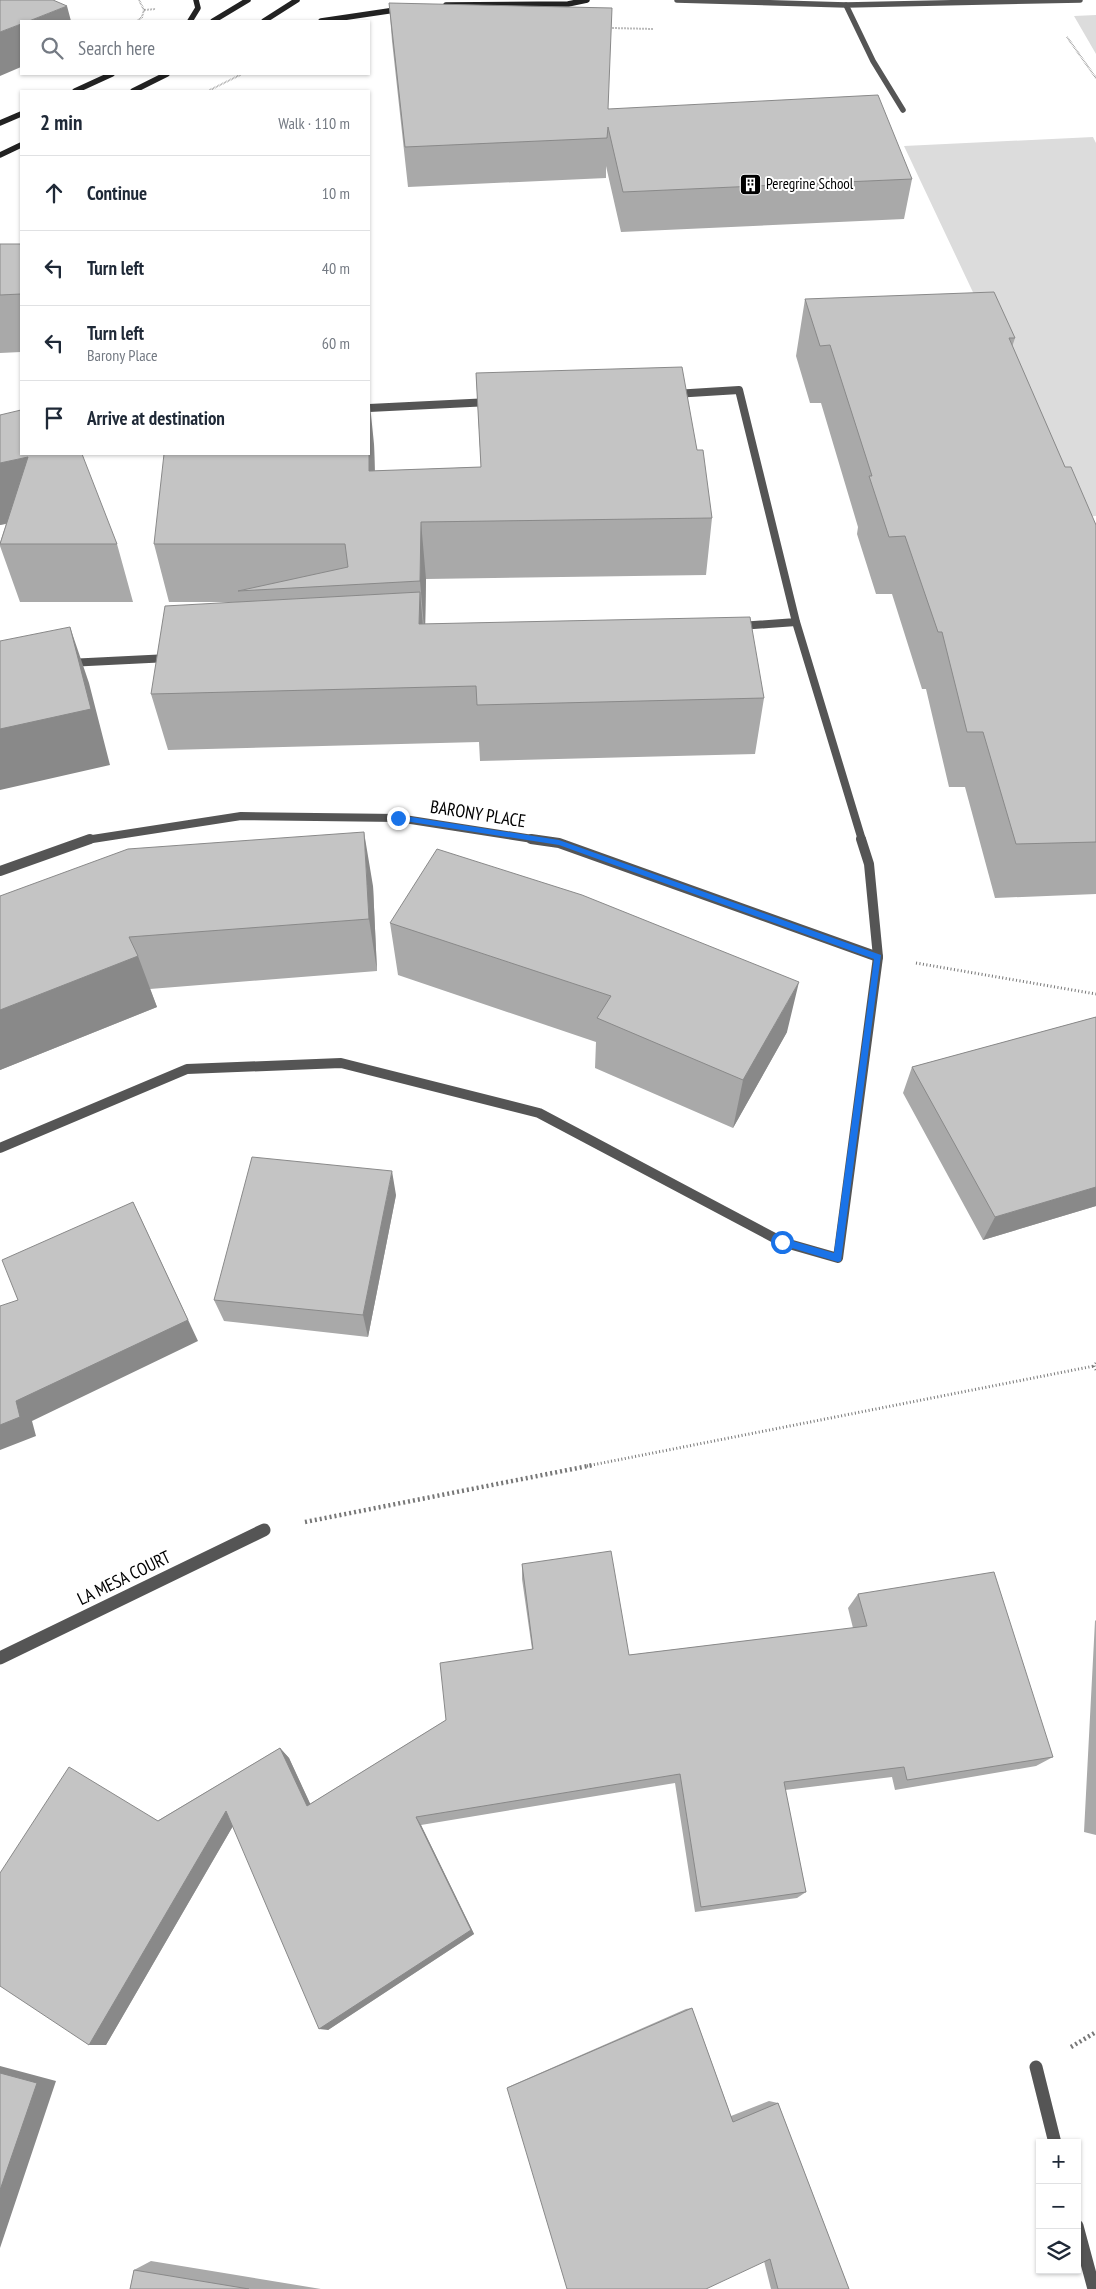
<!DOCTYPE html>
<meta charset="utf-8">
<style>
:root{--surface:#fff;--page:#f2f2f3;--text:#1f2937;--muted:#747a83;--line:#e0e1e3}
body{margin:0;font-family:"PT Sans Narrow",sans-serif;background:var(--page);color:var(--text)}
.controls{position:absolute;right:15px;bottom:15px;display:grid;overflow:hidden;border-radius:0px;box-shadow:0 1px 4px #0004}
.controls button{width:45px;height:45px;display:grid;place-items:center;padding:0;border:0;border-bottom:1px solid var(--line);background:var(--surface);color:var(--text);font:25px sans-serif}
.stop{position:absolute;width:15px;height:15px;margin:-11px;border:4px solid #1a73e8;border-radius:50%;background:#fff}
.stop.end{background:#1a73e8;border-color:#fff;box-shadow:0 1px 5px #0008}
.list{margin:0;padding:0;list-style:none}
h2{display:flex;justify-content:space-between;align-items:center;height:65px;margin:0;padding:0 20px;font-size:21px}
h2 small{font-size:16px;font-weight:400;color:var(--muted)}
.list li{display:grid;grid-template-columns:32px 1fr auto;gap:15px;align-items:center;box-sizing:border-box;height:75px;padding:0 20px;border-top:1px solid var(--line)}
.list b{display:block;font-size:19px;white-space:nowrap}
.list p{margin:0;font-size:16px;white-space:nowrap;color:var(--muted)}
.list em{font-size:16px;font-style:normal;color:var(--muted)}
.icon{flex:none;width:28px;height:28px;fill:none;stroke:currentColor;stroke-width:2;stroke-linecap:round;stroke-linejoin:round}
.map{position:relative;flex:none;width:1096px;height:2289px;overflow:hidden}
.search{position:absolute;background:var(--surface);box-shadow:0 1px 4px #0004;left:20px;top:20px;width:350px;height:55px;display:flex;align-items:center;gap:12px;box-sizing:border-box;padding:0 18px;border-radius:0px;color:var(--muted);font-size:19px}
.panel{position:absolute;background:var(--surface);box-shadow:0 1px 4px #0004;left:20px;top:90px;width:350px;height:365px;border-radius:0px}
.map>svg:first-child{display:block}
.green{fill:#dcdcdc}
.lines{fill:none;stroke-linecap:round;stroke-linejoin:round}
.path-far2{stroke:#777;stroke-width:2;stroke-dasharray:0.5 1;stroke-linecap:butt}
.path-far1{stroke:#777;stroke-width:3;stroke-dasharray:1 2.5;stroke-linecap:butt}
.path{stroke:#777;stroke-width:4.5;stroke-dasharray:2 3;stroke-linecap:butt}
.service-far2{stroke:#555;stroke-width:5.5}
.service-far1{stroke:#555;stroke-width:8}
.service{stroke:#555;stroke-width:10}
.minor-far2{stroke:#555;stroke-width:8}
.minor-far1{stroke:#555;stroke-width:10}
.minor{stroke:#555;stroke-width:13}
.tertiary{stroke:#555;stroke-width:5.5}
.secondary{stroke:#222;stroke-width:5.5}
.wall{fill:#a9a9a9}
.shaded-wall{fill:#898989}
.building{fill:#c4c4c4;stroke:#898989}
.route{fill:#1a73e8}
.labels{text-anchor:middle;stroke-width:4;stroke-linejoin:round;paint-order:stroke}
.far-poi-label{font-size:15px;fill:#000;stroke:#fff;text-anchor:start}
.street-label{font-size:18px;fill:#000;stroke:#fff}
</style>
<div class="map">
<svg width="1096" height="2289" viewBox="0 0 1096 2289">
<rect width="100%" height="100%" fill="#fff"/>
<!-- green -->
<path class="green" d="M1096,15V54L1074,16Z
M1093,137L1096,143V516L1079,517L904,146Z"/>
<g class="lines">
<!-- path-far2 -->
<path class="path-far2" d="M144,10L156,9
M137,21L142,17L144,10L139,0
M612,28L653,29
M1067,37L1096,78
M208,91L242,74"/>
<!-- path-far1 -->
<path class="path-far1" d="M916,963L1096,994
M1096,1363L1094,1366L1096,1370
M587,1466L1094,1366"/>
<!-- path -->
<path class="path" d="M305,1522L593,1465
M1071,2047L1096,2032"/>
<!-- service-far2 -->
<path class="service-far2" d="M846,5L873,61L903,110"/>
<!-- service-far1 -->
<path class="service-far1" d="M674,394L739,390L796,622L862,840
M369,408L490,402
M740,626L796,622
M68,663L169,658"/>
<!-- service -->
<path class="service" d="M0,1148L187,1069L341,1063L539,1113L782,1242L838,1258L878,957L869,864L861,839"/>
<!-- minor-far2 -->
<path class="minor-far2" d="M86,840L241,816L398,818L539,840"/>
<!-- minor-far1 -->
<path class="minor-far1" d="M531,839L559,843L878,957
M0,871L90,839"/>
<!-- minor -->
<path class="minor" d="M0,1658L264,1530
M1036,2067L1055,2143
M1077,2226L1094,2289"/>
<!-- tertiary -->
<path class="tertiary" d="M677,0L846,5L1080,0"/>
<!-- secondary -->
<path class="secondary" d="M446,5L568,4L587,0
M190,21L198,8L196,0
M213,21L248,0
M264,21L297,0
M321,21L402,9
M75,91L112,74
M133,91L167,74
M0,123L21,114
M0,155L21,145"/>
</g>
<!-- wall -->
<path class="wall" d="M389,3L609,109L912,179L904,219L621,232L606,166V178L408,187L392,41Z
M0,244H21V352L0,353Z
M805,299L1015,338L1012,347L1065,467L1096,525V894L995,898L965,787H949L926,689H922L892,594H876L857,534L858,527L821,403H810L796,356Z
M476,373L697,450L712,518L706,575L426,579L425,624L764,698L755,754L480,761L479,742L168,750L151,694L240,602H169L154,544L374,444L375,471L481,467Z
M0,415L117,544L133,602H20L0,546V543L6,524L0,525Z
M373,886L377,971L150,989L157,1007L0,1070V896Z
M390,923L787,1032L733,1128L595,1068L596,1042L398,975Z
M1096,1017V1206L983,1240L903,1093L912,1067Z
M396,1195L368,1337L224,1321L214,1300Z
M522,1564L629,1655L853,1628L848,1608L858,1594L1053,1757L1036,1766L895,1790L892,1777L785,1790L806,1892L797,1898L695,1912L675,1783L421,1825L474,1934L328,2030L233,1826L106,2045H89L159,1820L280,1748L289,1758L310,1804L446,1720L532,1649L522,1579Z
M1096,1620V1835L1084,1832L1095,1621Z
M692,2008L731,2116L769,2101L778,2103L849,2289H771L764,2261L507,2088L508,2087L686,2009Z
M151,2261L321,2289H130L134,2270Z"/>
<!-- shaded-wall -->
<path class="shaded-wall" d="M67,6L71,21H29Z
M21,24V67L0,76V32Z
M369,395L374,444L376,529L369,471Z
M28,457L47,514L0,525V463Z
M421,522L426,579L425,638L420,581Z
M420,592L425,649L419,624Z
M70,627L89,683L110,765L0,790V729Z
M364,832L373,886L377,971L369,919Z
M138,956L157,1007L0,1070V1010Z
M799,982L787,1032L733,1128L743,1080Z
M392,1171L396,1195L368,1337L363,1315Z
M1096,1187V1206L983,1240L995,1217Z
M133,1202L198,1341L32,1421L36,1436L0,1450V1425L16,1401Z
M280,1748L289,1758L315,1814L307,1806Z
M226,1811L237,1819L106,2045H89Z
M416,1817L421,1825L474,1934L328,2030L319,2029Z
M0,2066L56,2081L0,2248Z"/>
<!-- building -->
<path class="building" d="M0,0H53L67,6L29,21H21V24L0,32Z
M389,3L612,8L608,109L878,95L912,179L623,192L608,127L607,138L405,147Z
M0,244H21V294L0,295Z
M994,292L1015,338H1009L1065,467H1071L1096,525V842L1016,844L983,732H967L942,632H938L905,536L889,537L869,476H872L830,345L820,346L805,299Z
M682,367L697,450H703L712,518L421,522L420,581L238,591L348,567L345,544H154L164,454H369V471L481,467L476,373Z
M21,410V454H82L117,544H0L28,457L0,463V415Z
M420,592L419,624L750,617L764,698L477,705L476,686L151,694L165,606Z
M70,627L91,709L0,729V641Z
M364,832L369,919L129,937L138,956L0,1010V896L128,849Z
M437,849L582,895L799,982L743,1080L597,1018L611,996L390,923Z
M1096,1017V1187L995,1217L912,1067Z
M252,1157L392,1171L363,1315L214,1300Z
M133,1202L188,1320L16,1401L20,1417L0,1425V1306L18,1300L2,1260Z
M611,1551L629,1655L867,1626L858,1594L994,1572L1053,1757L907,1780L904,1767L784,1782L806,1892L701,1907L680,1774L416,1817L471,1930L319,2029L226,1811L89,2045L0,1986V1873L69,1767L158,1821L280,1748L307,1806L446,1720L440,1663L533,1649L522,1564Z
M692,2008L733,2122L778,2103L849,2289H778L770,2259L706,2289H567L507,2088Z
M0,2073L37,2083L0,2190Z
M134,2270L249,2289H130Z"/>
<!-- route -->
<path class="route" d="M398,815L559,840L881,955L841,1261L838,1262L782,1245L778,1242L782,1238L834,1253L874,959L559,845L398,820L395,818Z"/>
<!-- icons -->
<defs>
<symbol id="building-square" viewBox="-11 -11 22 22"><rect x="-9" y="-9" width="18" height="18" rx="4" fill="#000" stroke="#fff"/><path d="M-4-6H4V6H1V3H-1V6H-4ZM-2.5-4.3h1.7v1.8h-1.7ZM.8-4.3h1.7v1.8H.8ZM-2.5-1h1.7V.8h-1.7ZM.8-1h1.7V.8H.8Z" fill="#fff"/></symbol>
</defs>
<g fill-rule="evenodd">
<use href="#building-square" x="738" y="172" width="25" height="25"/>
</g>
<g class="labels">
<!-- far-poi labels -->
<g class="far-poi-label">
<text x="766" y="189">Peregrine School</text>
</g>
<!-- street labels -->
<g class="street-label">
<text transform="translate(478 814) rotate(9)" y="6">BARONY PLACE</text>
<text transform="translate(124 1578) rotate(-26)" y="6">LA MESA COURT</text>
</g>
</g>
</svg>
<div class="controls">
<button>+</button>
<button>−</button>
<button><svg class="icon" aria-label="layers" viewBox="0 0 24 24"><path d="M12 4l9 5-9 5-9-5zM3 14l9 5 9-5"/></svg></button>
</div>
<div class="stop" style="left:782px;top:1242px"></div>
<div class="stop end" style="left:398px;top:818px"></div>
<div class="search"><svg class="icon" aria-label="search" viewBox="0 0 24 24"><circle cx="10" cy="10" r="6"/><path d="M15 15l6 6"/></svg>Search here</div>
<section class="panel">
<h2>2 min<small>Walk · 110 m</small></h2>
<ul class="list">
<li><svg class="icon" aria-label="ahead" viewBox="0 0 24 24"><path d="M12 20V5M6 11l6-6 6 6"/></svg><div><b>Continue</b></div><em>10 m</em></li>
<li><svg class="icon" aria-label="left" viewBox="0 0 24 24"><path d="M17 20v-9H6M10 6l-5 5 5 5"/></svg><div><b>Turn left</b></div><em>40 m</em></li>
<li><svg class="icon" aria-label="left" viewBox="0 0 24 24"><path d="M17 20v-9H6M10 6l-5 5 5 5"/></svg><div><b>Turn left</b><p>Barony Place</p></div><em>60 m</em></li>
<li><svg class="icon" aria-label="arrive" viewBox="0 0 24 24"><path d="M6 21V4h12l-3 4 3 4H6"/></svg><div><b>Arrive at destination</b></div></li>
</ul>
</section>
</div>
